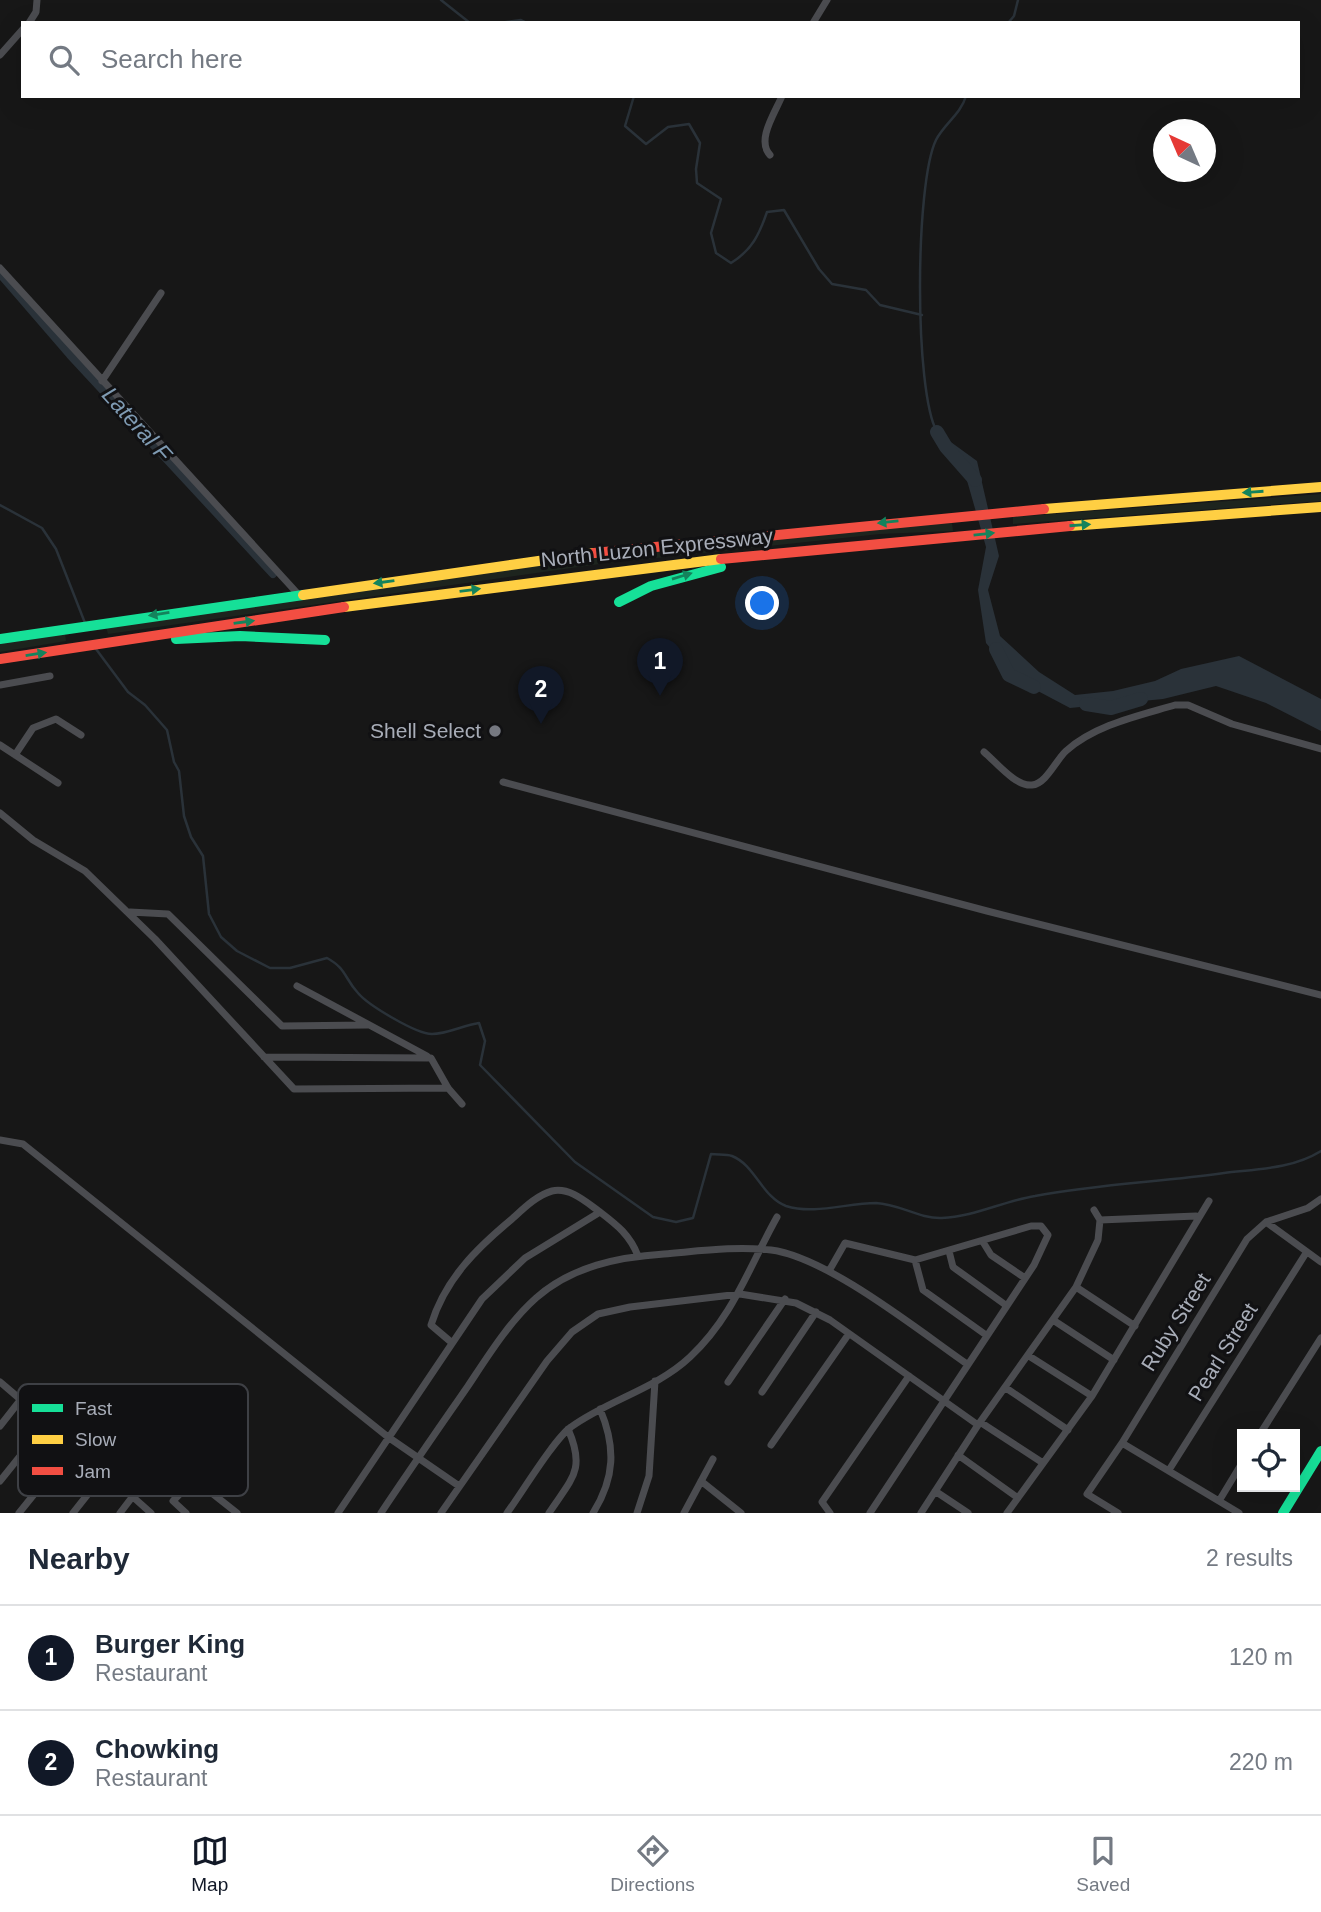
<!DOCTYPE html>
<style>
:root{--surface:#fff;--page:#f2f2f3;--text:#1f2937;--muted:#747a83;--line:#e0e1e3;--accent:#111827}
body{margin:0;font-family:Arial,sans-serif;background:var(--page);color:var(--text)}
.controls{position:absolute;right:21px;bottom:21px;display:grid;overflow:hidden;border-radius:0px;box-shadow:0 7px 28px #0002}
.controls button{width:63px;height:63px;display:grid;place-items:center;padding:0;border:0;border-bottom:2px solid var(--line);background:var(--surface);color:var(--text);font:35px sans-serif}
.compass{position:absolute;left:1153px;top:119px;width:63px;height:63px;border-radius:50%;background:var(--surface);box-shadow:0 7px 28px #0002;rotate:316deg}
.you{position:absolute;left:763px;top:604px;width:24px;height:24px;margin:-18px;border:5px solid #fff;border-radius:50%;background:#1a73e8;box-shadow:0 0 0 10px #1a73e833}
.badge{display:grid;place-items:center;width:46px;height:46px;border-radius:50%;background:var(--accent);color:#fff;font-size:23px;font-weight:700}
.pin{position:absolute;translate:-50% -58px;filter:drop-shadow(0 2px 4px #0008)}
.pin::after{content:'';position:absolute;top:37px;width:24px;height:21px;background:inherit;clip-path:polygon(0 0,100% 0,50% 100%)}
.list{margin:0;padding:0;list-style:none}
h2{display:flex;justify-content:space-between;align-items:center;height:91px;margin:0;padding:0 28px;font-size:30px}
h2 small{font-size:23px;font-weight:400;color:var(--muted)}
.list li{display:grid;grid-template-columns:46px 1fr auto;gap:21px;align-items:center;box-sizing:border-box;height:105px;padding:0 28px;border-top:2px solid var(--line)}
.list b{display:block;font-size:26px;white-space:nowrap}
.list p{margin:0;font-size:23px;white-space:nowrap;color:var(--muted)}
.list em{font-size:23px;font-style:normal;color:var(--muted)}
.icon{flex:none;width:38px;height:38px;fill:none;stroke:currentColor;stroke-width:2;stroke-linecap:round;stroke-linejoin:round}
.map{position:relative;flex:none;width:1321px;height:1513px;overflow:hidden}
.search{position:absolute;background:var(--surface);box-shadow:0 7px 28px #0002;left:21px;right:21px;top:21px;height:77px;display:flex;align-items:center;gap:18px;box-sizing:border-box;padding:0 24px;border-radius:0px;color:var(--muted);font-size:26px}
.sheet{height:301px;background:var(--surface)}
nav{display:flex;justify-content:space-around;align-items:center;box-sizing:border-box;height:98px;border-top:2px solid var(--line);background:var(--surface);font-size:19px;color:var(--muted)}
nav a{display:grid;justify-items:center;gap:4px}
nav .on{color:var(--accent)}
.map>svg:first-child{display:block}
.green{fill:#1d241e}
.water{fill:#2a3239}
.lines{fill:none;stroke-linecap:round;stroke-linejoin:round}
.stream{stroke:#2a3239;stroke-width:2.5}
.canal{stroke:#2a3239;stroke-width:8}
.river{stroke:#2a3239;stroke-width:14}
.street{stroke:#4b4c50;stroke-width:7}
.fast{stroke:#16e098;stroke-width:10}
.slow{stroke:#ffcf43;stroke-width:10}
.jam{stroke:#f24e42;stroke-width:10}
.oneway{fill:#14835c}
.poi-dot{fill:#757880;stroke:#111113;stroke-width:2.5}
.labels{text-anchor:middle;stroke-width:6;stroke-linejoin:round;paint-order:stroke}
.street-label{font-size:21px;fill:#a8adb8;stroke:#111113}
.poi-label{font-size:21px;fill:#a8adb8;stroke:#111113;text-anchor:end}
.water-label{font-size:23px;font-style:italic;fill:#7f9bb3;stroke:#111113}
.key{fill:#111113;stroke:#3e4045;stroke-width:2}
.key-label{font-size:19px;fill:#a8adb8}
</style>
<div class="map">
<svg width="1321" height="1513" viewBox="0 0 1321 1513">
<rect width="100%" height="100%" fill="#171717"/>
<!-- green -->
<path class="green" d="M1321,494V501L1013,524V517Z
M952,523L953,531L880,534L600,564L108,634L106,627C386,586 668,540 952,523Z
M65,633L66,641L0,652V643Z"/>
<!-- water -->
<path class="water" d="M937,432L977,461L999,556L988,590L1000,636L1039,672L1075,695L1113,691L1155,681L1181,669L1239,656L1321,699V731L1266,703L1216,686L1163,699L1070,708L1017,680L986,643L978,590L986,547L960,456Z"/>
<g class="lines">
<!-- stream -->
<path class="stream" d="M441,0L470,23
M499,23L521,20L527,23
M1008,23L1014,16L1018,0
M634,96L625,126L646,144L668,127L689,124L700,143L696,169L697,183L721,199L711,233L716,253L731,263C752,250 759,235 767,212L784,210L819,269L832,284L866,290L880,305L922,315
M937,432C914,391 915,183 936,140C944,124 961,114 966,96
M0,505L42,528L56,549L85,623
M96,649L128,692L145,705L167,730L174,762L179,771L184,816L191,837L203,856L209,914L221,937L237,951L270,968H290L327,958C347,969 344,978 358,993C368,1005 416,1034 432,1034C447,1034 464,1025 479,1023L485,1041L480,1065L575,1162L653,1217L676,1222L693,1218L711,1154C717,1155 726,1154 732,1156C755,1165 762,1197 786,1206C814,1215 847,1203 876,1203C900,1204 919,1219 942,1218C973,1217 1004,1201 1035,1196C1097,1184 1161,1182 1224,1173C1257,1169 1292,1169 1321,1151"/>
<!-- canal -->
<path class="canal" d="M0,274L70,355L273,574"/>
<!-- river -->
<path class="river" d="M937,432L946,447L975,480
M996,649L1009,675L1034,687
M1086,704L1111,708L1141,699"/>
<!-- street -->
<path class="street" d="M29,23L36,12L37,0
M813,23L827,0
M0,55L23,29
M770,155C756,140 775,113 782,96
M0,268L298,594
M102,381L161,293
M0,685L50,676
M0,745L58,783
M984,752C996,762 1016,787 1032,785C1046,784 1056,760 1066,751C1095,725 1138,716 1175,705H1188L1232,724L1321,749
M15,755L33,728L56,719L81,735
M503,782L987,911L1321,995
M0,813L33,840L85,871L155,939L294,1089L448,1088
M130,912L168,914L282,1026L367,1025
M297,986L427,1056
M264,1057L431,1058L448,1088L462,1104
M0,1140L23,1144L388,1437L459,1486
M1100,1220L1196,1216
M1266,1222L1321,1262
M983,1242L991,1255L1025,1278
M949,1251L953,1267L1007,1306
M915,1260L923,1290L986,1335
M829,1271L845,1243L915,1260L1031,1226H1041L1048,1235L1034,1265L870,1513
M1076,1287L1135,1326
M1053,1320L1114,1360
M451,1342L431,1325C445,1279 477,1248 512,1219C523,1209 537,1195 552,1191C570,1187 586,1202 600,1212C617,1225 630,1235 638,1256
M1029,1356L1092,1396
M0,1382L20,1399
M728,1382L785,1299
M1006,1388L1068,1430
M762,1392L816,1312
M980,1422L1043,1463
M0,1426L29,1389
M1260,1434L1321,1338
M1122,1443L1239,1513
M771,1445L848,1335
M958,1455L1018,1498
M1169,1470L1306,1253
M0,1481L74,1389L84,1387L165,1454L120,1513
M701,1481L741,1513
M935,1491L968,1513
M133,1497L151,1513
M1219,1501L1242,1463
M19,1513L106,1405
M73,1513L138,1431
M186,1513L173,1501L194,1479L237,1513
M338,1513L482,1299L525,1258L600,1212
M381,1513C409,1471 439,1428 468,1386C488,1356 509,1322 536,1298C572,1266 619,1257 664,1254C700,1251 735,1246 771,1250C827,1257 918,1330 967,1364
M441,1513L547,1361L572,1332L598,1314L630,1307L740,1294L796,1303L830,1320L978,1425
M507,1513C521,1494 555,1438 571,1427C608,1400 656,1389 690,1357C733,1317 749,1267 777,1217
M549,1513C572,1478 586,1470 568,1429
M593,1513C615,1478 616,1447 600,1409
M637,1513L649,1476L655,1381
M684,1513L713,1459
M830,1513L822,1502L909,1376
M921,1513L978,1425L1076,1287L1098,1240L1100,1220L1094,1210
M1007,1513L1092,1396L1209,1201
M1118,1513L1087,1494L1122,1443L1247,1239L1266,1222L1308,1208L1321,1199"/>
<!-- fast -->
<path class="fast" d="M619,602L651,586L721,567
M0,639L303,595
M176,639L240,636L325,640
M1283,1513L1321,1451"/>
<!-- slow -->
<path class="slow" d="M1044,509L1321,487
M1070,526L1321,507
M303,595L594,553
M344,607L721,559"/>
<!-- jam -->
<path class="jam" d="M594,553L1044,509
M721,559L1070,526
M0,659L344,607"/>
</g>
<!-- one-way arrows -->
<defs><path id="oneway-solid" d="M-6-.8H1V-3.2L6.5 0L1 3.2V.8H-6Z" transform="scale(1.75)"/></defs>
<g class="oneway">
<use href="#oneway-solid" transform="translate(1253 492) rotate(176)"/>
<use href="#oneway-solid" transform="translate(888 522) rotate(174)"/>
<use href="#oneway-solid" transform="translate(1080 525) rotate(-4)"/>
<use href="#oneway-solid" transform="translate(984 534) rotate(-6)"/>
<use href="#oneway-solid" transform="translate(682 576) rotate(-17)"/>
<use href="#oneway-solid" transform="translate(384 582) rotate(172)"/>
<use href="#oneway-solid" transform="translate(470 590) rotate(-7)"/>
<use href="#oneway-solid" transform="translate(159 614) rotate(171)"/>
<use href="#oneway-solid" transform="translate(244 622) rotate(-8)"/>
<use href="#oneway-solid" transform="translate(36 654) rotate(-9)"/>
</g>
<!-- markers -->
<circle class="poi-dot" cx="495" cy="731" r="7"/>
<g class="labels">
<!-- street labels -->
<g class="street-label">
<text transform="translate(657 548) rotate(-6)" y="7">North Luzon Expressway</text>
<text transform="translate(1176 1322) rotate(-58)" y="7">Ruby Street</text>
<text transform="translate(1223 1352) rotate(-58)" y="7">Pearl Street</text>
</g>
<!-- poi labels -->
<g class="poi-label">
<text x="481" y="738">Shell Select</text>
</g>
<!-- water labels -->
<g class="water-label">
<text transform="translate(137 424) rotate(48)" y="8">Lateral F</text>
</g>
</g>
<!-- legend -->
<rect x="18" y="1384" width="230" height="112" rx="10" class="key"/>
<rect x="32" y="1404" width="31" height="8" fill="#16e098"/>
<rect x="32" y="1435" width="31" height="9" fill="#ffcf43"/>
<rect x="32" y="1467" width="31" height="8" fill="#f24e42"/>
<g class="key-label">
<text x="75" y="1415">Fast</text>
<text x="75" y="1446">Slow</text>
<text x="75" y="1478">Jam</text>
</g>
</svg>
<div class="controls">
<button><svg class="icon" aria-label="locate" viewBox="0 0 24 24"><circle cx="12" cy="12" r="6"/><path d="M12 2v4M12 18v4M2 12h4M18 12h4"/></svg></button>
</div>
<svg class="compass" viewBox="-18 -18 36 36"><path d="M0-13l5 13h-10z" fill="#e53935"/><path d="M0 13l5-13h-10z" fill="#747a83"/></svg>
<div class="you"></div>
<div class="pin badge" style="left:660px;top:696px">1</div>
<div class="pin badge" style="left:541px;top:724px">2</div>
<div class="search"><svg class="icon" aria-label="search" viewBox="0 0 24 24"><circle cx="10" cy="10" r="6"/><path d="M15 15l6 6"/></svg>Search here</div>
</div>
<section class="sheet">
<h2>Nearby<small>2 results</small></h2>
<ul class="list">
<li><span class="badge">1</span><div><b>Burger King</b><p>Restaurant</p></div><em>120 m</em></li>
<li><span class="badge">2</span><div><b>Chowking</b><p>Restaurant</p></div><em>220 m</em></li>
</ul>
</section>
<nav>
<a class="on"><svg class="icon" aria-label="map" viewBox="0 0 24 24"><path d="M3 6l6-2 6 2 6-2v14l-6 2-6-2-6 2zM9 4v14M15 6v14"/></svg>Map</a>
<a><svg class="icon" aria-label="directions" viewBox="0 0 24 24"><path d="M12 3l9 9-9 9-9-9zM9 14v-3h6M13 9l2 2-2 2"/></svg>Directions</a>
<a><svg class="icon" aria-label="saved" viewBox="0 0 24 24"><path d="M7 4h10v16l-5-4-5 4z"/></svg>Saved</a>
</nav>
